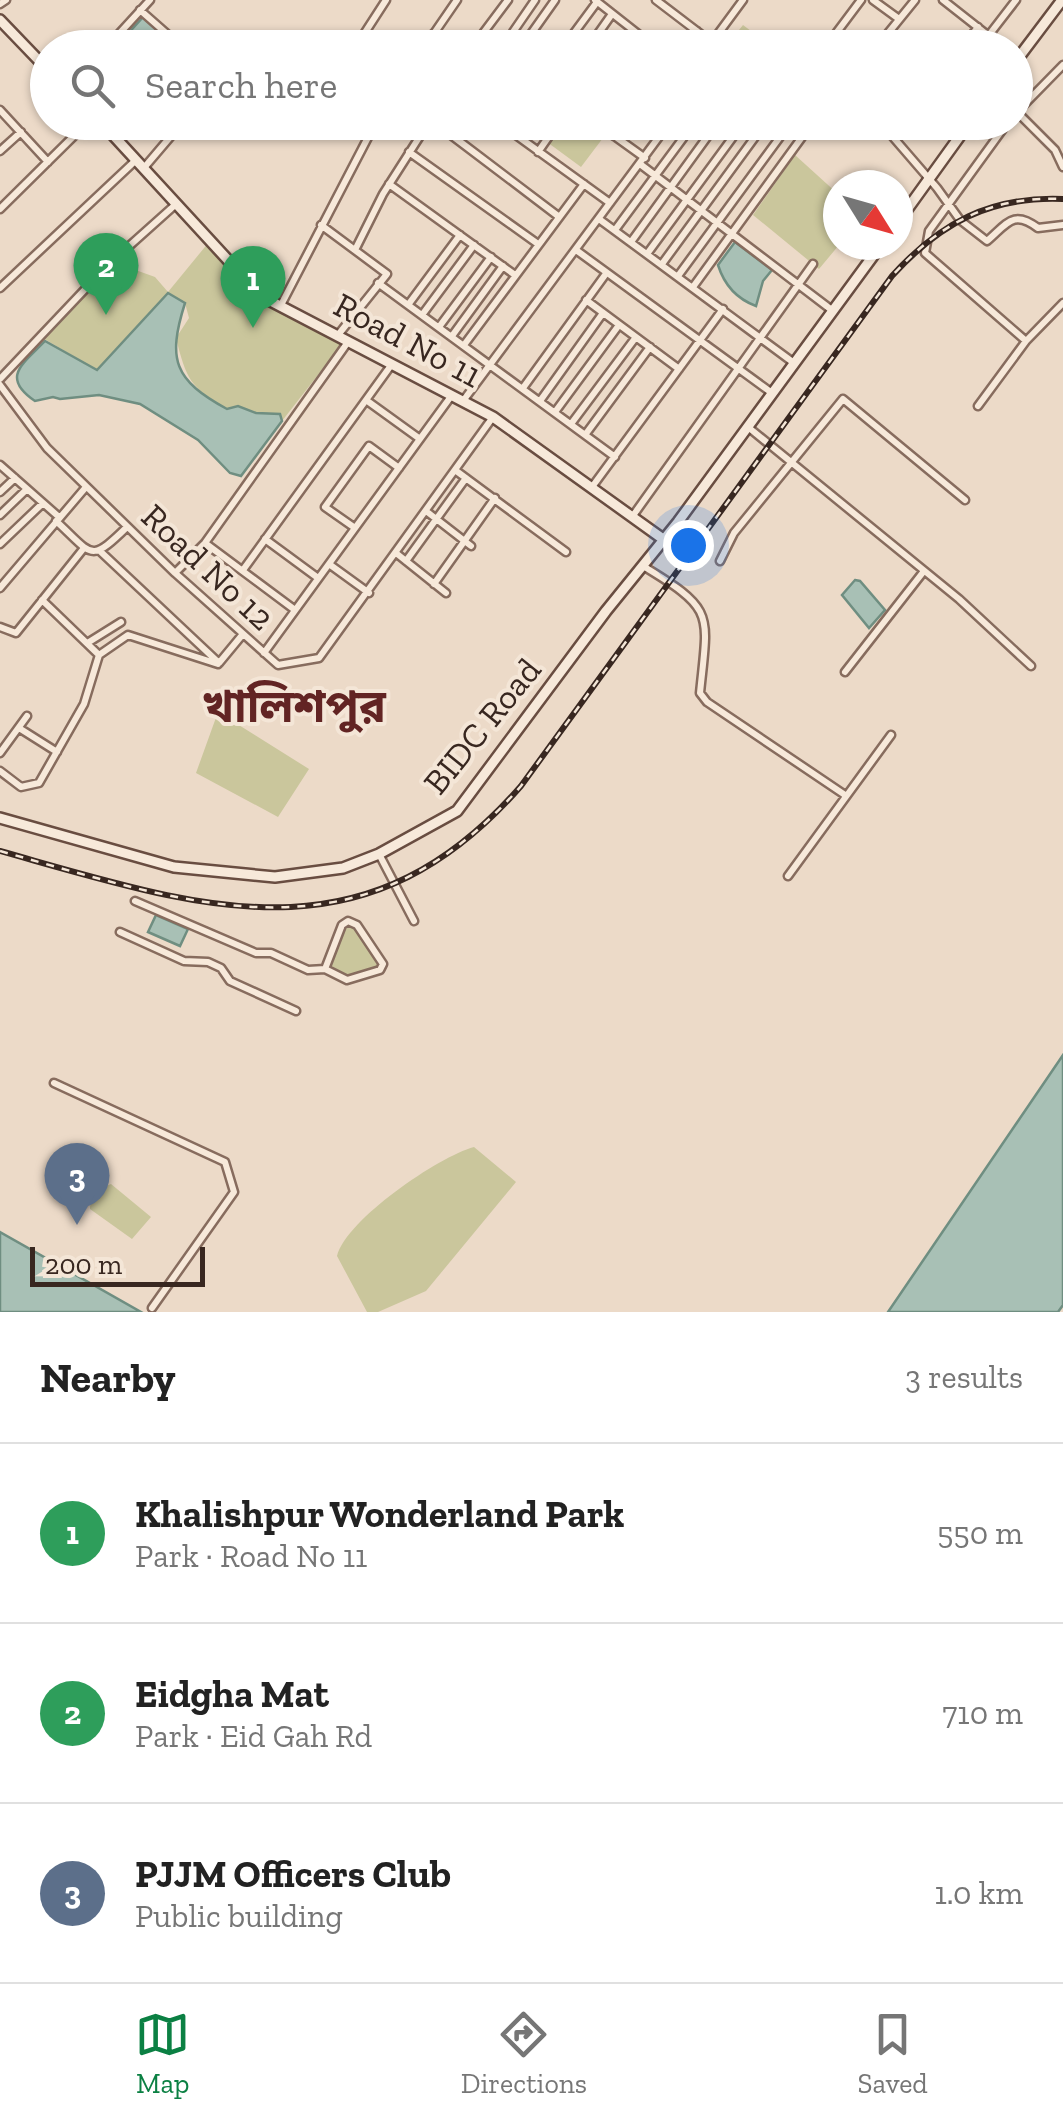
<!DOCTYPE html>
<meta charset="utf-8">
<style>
:root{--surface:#fff;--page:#f2f2f2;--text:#222;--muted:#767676;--line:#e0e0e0;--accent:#0b8043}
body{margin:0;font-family:"Zilla Slab","Noto Sans Bengali",serif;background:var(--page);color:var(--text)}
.compass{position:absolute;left:823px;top:170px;width:90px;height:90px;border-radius:50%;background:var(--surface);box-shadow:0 2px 8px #0004;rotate:127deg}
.scale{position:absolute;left:30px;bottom:25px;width:175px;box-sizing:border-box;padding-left:10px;border:5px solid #382720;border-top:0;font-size:28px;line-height:35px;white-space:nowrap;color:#382720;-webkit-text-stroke:8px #f4e6d7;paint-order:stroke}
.you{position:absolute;left:688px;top:545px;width:35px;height:35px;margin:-25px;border:8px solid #fff;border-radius:50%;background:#1a73e8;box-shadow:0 0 0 15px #1a73e833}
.badge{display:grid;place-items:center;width:65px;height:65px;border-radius:50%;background:var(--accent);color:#fff;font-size:32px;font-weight:700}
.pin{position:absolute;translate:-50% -82px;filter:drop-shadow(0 2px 5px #0008)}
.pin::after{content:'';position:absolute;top:52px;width:35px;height:30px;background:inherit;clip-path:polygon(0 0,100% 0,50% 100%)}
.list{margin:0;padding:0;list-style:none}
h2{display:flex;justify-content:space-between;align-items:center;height:130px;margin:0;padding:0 40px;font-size:42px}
h2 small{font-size:32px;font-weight:400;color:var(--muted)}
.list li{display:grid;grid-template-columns:65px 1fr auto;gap:30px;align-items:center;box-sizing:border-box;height:180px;padding:0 40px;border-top:2px solid var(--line)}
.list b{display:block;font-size:38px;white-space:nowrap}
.list p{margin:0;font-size:32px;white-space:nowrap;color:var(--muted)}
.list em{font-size:32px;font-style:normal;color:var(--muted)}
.icon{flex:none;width:55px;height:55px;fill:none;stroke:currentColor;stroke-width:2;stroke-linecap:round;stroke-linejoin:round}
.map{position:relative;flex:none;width:1063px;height:1312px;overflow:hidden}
.search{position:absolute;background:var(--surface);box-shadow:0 2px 8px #0004;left:30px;right:30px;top:30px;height:110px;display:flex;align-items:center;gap:25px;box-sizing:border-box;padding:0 35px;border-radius:55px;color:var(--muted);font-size:38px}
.sheet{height:670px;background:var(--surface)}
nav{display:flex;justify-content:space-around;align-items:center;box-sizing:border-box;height:140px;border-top:2px solid var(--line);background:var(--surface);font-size:28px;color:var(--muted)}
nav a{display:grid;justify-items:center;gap:5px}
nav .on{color:var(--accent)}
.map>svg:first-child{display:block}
.green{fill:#cac69c}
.water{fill:#a8c0b5;stroke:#6f8e81;stroke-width:2.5}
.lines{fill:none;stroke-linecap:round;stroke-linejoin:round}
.street-casing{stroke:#876c5e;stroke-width:11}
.secondary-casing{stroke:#694d41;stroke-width:14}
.street{stroke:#f7e9da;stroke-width:6}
.secondary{stroke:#f7e9da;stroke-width:9}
.rail-casing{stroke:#382720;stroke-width:6}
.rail{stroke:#f4e6d7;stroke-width:2.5;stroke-dasharray:8;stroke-linecap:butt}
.labels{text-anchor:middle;stroke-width:8;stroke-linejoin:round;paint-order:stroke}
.street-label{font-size:35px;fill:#382720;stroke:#f4e6d7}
.district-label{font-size:45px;font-weight:bold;fill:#622423;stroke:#f4e6d7}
</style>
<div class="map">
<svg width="1063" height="1312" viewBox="0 0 1063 1312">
<rect width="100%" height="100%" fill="#ecdac8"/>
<!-- green -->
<path class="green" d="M743,25L763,40L757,47H741L731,40Z
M561,123H591L606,134L581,167L547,142Z
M795,155L838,194L839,245L819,269L753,215Z
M209,242L261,296L346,339L282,421L280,414L256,413L238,407L227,409C190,388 186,378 176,338L189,318L185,303L169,293L97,370L41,337L125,259L130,268L155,277L168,292Z
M218,712L309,769L278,817L196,773Z
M352,921L382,962V969L350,980L325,969L342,925Z
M474,1147L516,1182L426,1291L378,1312H367L337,1256C347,1219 438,1157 474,1147Z
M111,1184L151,1217L132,1239L90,1209C90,1198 101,1187 111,1184Z"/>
<!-- water -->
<path class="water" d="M144,16L173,43L169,47L115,48Z
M735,242L772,270L763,281L756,306C737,299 724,284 718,265Z
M168,293L185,303C167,360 174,380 227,409L238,406L256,413L280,414L282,421L241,476L230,473L198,440L140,404L99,395L60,399L53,397L35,401C0,377 23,364 45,341L97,370Z
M855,580L860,581L885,610L869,628L842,595Z
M156,915L188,929L180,946L148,932Z
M1063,1055V1305L1058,1312H888Z
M0,1232L141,1312H0Z"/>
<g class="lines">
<defs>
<path id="street" d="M595,0L656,48
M656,0L719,48
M873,0L899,19
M943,0L1004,48
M0,4L6,0
M140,10L174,40L177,48
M434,33L455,48
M989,35L1016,0
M174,40C232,36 288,32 344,48
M526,41L555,0
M712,42L743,0
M106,48L150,0
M355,48L386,0
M424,48L457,0
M472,48L508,0
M533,48L513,32L535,0
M563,48L597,2
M588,48L612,14
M635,48L643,37
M683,48L697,31
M825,48L861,0
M876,48L915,0
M962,48L978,27
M0,110L48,162
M1016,111L1055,150L1063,167
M1016,113L1063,65
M434,122L558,216
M498,122L610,203
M595,122L645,158
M880,122L937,188L960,220L987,241C1007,224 1013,209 1038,228L1063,225
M1008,122L929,231L925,253L1026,341
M614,136L625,122
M523,140L535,122
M0,151L21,132
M409,152L538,244
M538,152L559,122
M640,164L833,311
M143,169L183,122
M389,184L515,275
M0,209L88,122
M599,219L794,363
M321,225L387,274L338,335
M615,230L695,122
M631,242L718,122
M355,250L383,194L429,122
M576,250L772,393
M647,254L744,122
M662,264L766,122
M678,276L791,122
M378,283L615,457
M693,287L813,122
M0,288L135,161
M586,300L679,369
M281,305L376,122
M408,305L460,235
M422,315L474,245
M439,327L491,257
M452,336L503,266
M464,345L584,184
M0,379L108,265L175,205
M0,385L47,448L175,573L278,665L319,658L493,417
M523,388L605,275
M366,400L420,439
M463,401L670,122
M540,401L603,313
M978,406L1026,341L1063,303
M555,412L619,325
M571,424L636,337
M748,427L959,599L1031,666
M585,435L650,347
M0,465L59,517
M455,470L566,552
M592,487L723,309
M0,492L15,478
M426,511L471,546
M0,515L27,489
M632,517L813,264
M56,521C93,555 89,564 127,527
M355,528L325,507L369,446L399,468
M265,539L318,578
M205,543L295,610
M0,544L43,503
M101,552L219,663L243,634
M396,553L446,593
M406,561L466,478
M720,561L734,533L843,399L965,500
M329,564L369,593
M643,566C716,610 708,613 700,693L707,702L845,795
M243,570L392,364
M175,573L205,543L348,342
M434,584L495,498
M0,588L86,487
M0,627L16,633L84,548
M89,642L121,622
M264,653L452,395
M99,655L128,635L218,664
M845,672L924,571
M19,728L57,752
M0,753L27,716
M0,771L21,787L39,783L84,704L99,655L42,600
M379,854L414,921
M788,876L891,735
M135,901L256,953H271L308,970L325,969L347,980L380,970L383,964L357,925L348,921L342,925L325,969
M120,932L184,961L208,962L221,968L230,981L296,1011
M54,1083L225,1162L234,1192L152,1308"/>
<path id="secondary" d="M0,20L48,70
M1016,61L1062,0
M101,122L261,296L493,417L663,539
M898,222L970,122
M0,818L174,867L275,877L343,868L379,854L457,811L606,611L678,522L881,245"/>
</defs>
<!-- street casing -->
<use href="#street" class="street-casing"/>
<!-- secondary casing -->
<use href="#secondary" class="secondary-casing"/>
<!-- street -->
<use href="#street" class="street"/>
<!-- secondary -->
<use href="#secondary" class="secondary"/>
<defs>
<path id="rail" d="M0,851C200,907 363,967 521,786L892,276C940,223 990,196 1063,199"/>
</defs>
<!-- rail casing -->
<use href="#rail" class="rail-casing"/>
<!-- rail -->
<use href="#rail" class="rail"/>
</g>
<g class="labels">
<!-- street labels -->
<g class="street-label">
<text transform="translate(408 340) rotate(28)" y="12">Road No 11</text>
<text transform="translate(208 567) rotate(43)" y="12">Road No 12</text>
<text transform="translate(482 726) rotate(-51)" y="12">BIDC Road</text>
</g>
<!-- district labels -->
<g class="district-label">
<text x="294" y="722">খালিশপুর</text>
</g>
</g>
</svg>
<svg class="compass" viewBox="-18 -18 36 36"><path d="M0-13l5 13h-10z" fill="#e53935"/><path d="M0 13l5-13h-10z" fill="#767676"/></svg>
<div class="scale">200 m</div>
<div class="you"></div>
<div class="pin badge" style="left:253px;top:328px;background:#2e9e5b">1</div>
<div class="pin badge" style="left:106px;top:315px;background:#2e9e5b">2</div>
<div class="pin badge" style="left:77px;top:1225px;background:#5c6f8a">3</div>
<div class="search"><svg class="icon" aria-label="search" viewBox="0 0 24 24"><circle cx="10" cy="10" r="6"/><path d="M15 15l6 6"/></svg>Search here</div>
</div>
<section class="sheet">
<h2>Nearby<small>3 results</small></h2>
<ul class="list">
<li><span class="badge" style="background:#2e9e5b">1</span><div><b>Khalishpur Wonderland Park</b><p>Park · Road No 11</p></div><em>550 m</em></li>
<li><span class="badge" style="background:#2e9e5b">2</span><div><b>Eidgha Mat</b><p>Park · Eid Gah Rd</p></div><em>710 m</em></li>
<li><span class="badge" style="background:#5c6f8a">3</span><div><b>PJJM Officers Club</b><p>Public building</p></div><em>1.0 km</em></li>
</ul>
</section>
<nav>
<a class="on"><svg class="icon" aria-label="map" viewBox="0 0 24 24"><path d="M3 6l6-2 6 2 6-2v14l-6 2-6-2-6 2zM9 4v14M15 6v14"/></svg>Map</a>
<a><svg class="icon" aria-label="directions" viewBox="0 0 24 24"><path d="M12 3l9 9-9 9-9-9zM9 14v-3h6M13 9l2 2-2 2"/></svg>Directions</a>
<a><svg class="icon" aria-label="saved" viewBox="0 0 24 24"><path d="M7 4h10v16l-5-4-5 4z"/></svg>Saved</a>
</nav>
